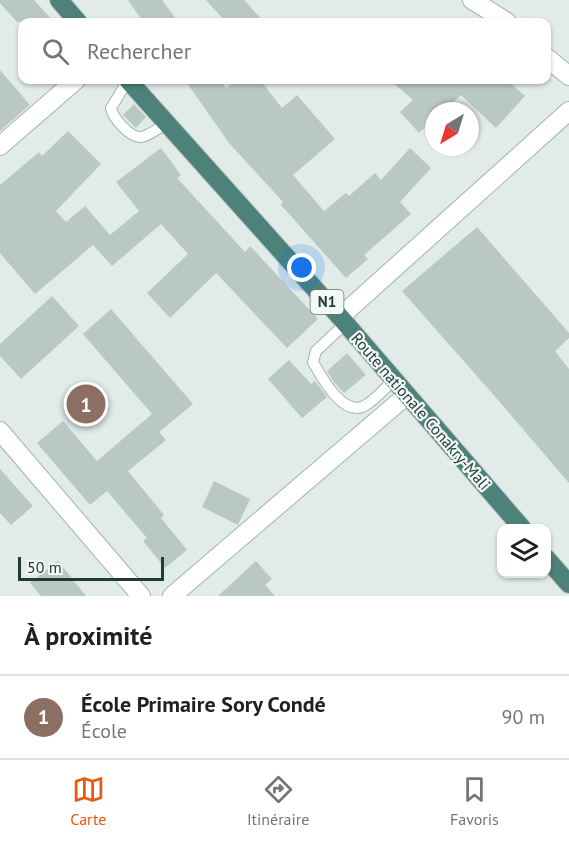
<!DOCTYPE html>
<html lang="fr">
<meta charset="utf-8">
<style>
:root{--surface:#fff;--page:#f6f6f6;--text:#202124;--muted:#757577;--line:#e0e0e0;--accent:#ea580c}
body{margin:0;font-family:"PT Sans",sans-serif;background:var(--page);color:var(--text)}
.controls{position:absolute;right:18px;bottom:18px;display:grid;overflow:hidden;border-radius:12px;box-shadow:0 2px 4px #0004}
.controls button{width:54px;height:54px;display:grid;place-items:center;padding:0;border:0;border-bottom:2px solid var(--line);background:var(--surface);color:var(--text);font:30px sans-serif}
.compass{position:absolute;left:425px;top:102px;width:54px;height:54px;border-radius:50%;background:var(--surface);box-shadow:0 2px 4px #0004;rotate:218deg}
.scale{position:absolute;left:18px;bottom:15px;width:146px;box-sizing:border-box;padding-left:6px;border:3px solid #233b37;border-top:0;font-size:16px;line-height:21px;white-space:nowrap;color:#233b37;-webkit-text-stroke:4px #f2f8f5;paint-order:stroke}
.you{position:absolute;left:302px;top:268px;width:21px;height:21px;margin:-15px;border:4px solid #fff;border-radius:50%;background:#1a73e8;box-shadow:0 0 0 9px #1a73e833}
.badge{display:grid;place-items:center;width:39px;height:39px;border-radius:50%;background:var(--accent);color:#fff;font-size:20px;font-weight:700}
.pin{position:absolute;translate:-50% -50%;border:3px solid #fff;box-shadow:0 2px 6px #0006}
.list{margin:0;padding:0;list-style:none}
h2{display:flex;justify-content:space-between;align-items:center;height:78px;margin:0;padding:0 24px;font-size:26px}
h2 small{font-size:20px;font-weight:400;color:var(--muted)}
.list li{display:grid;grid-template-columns:39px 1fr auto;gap:18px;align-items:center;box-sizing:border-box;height:84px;padding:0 24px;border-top:2px solid var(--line)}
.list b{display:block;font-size:22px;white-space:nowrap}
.list p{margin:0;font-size:20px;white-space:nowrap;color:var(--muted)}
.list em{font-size:20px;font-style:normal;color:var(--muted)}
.icon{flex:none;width:33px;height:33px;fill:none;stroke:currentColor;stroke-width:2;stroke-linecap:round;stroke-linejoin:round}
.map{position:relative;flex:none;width:569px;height:596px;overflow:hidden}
.search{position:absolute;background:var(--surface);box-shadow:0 2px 4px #0004;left:18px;right:18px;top:18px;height:66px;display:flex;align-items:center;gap:15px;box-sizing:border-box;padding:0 21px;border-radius:12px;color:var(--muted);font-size:22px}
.sheet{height:162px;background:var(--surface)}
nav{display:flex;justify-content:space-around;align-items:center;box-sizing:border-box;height:84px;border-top:2px solid var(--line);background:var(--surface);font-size:16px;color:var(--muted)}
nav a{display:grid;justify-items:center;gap:3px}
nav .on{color:var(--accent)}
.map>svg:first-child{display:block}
.building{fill:#bac8c4}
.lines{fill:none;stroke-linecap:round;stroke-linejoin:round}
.service-casing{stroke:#a4b3af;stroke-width:12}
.minor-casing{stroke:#a4b3af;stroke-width:20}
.tertiary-casing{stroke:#a4b3af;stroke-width:20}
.trunk-casing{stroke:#c1c8c7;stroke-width:20}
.service{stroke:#fff;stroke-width:10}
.minor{stroke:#fff;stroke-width:18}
.tertiary{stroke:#fff;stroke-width:18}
.trunk{stroke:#4c827a;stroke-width:18}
.labels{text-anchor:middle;stroke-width:4.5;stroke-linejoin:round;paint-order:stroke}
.shield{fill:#f2f8f5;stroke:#617470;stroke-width:1.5}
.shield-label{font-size:15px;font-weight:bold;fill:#233b37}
.street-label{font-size:16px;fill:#233b37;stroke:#f2f8f5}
</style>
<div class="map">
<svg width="569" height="596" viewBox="0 0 569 596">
<rect width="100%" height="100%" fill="#e1ebe8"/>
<!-- building -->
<path class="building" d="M0,0H34L54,22H17L0,3Z
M128,0H162L178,22H143Z
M206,0H244L264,22H226Z
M0,70L30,105L0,131Z
M185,80H220L226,88L237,80H260L282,108L297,95L335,139L293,175L324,211L346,193L349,196L375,173L381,180L410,148L431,168L400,202L411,214L364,255L368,259L346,278L281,205L283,202L229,143Z
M390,80H507L525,96L496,128L461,95L444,111H434V120L419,133L400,112L413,100Z
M134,104L146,117L136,128L123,115Z
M68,131L101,164L56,211L66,222L85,206L110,235L139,211L116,182L161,148L181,175L177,178L245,252L250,246L318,319L287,348L216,273L170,318L147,293L188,254L161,224L112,266L93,245L35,294L0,253V185L39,152L42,156Z
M477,227L569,333V338L555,351L569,369V483L498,400L402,291Z
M52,296L79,326L21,379L0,356V344Z
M111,309L193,404L159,432L166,440L128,471L164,515L161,518L187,550L165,568L143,541L147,538L107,491L90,505L37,443L63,421L97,461L152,414L83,334Z
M347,353L366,375L344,393L334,382L327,371Z
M289,360L311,384L315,381L327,397L302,418L268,379Z
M0,469L33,506L11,525L0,513Z
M214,481L250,499L238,525L202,507Z
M58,561L86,596H41L30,583Z
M256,561L272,579L265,585L275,596H218Z"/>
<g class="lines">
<defs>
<path id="service" d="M128,80L111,108C113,118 130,138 141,137C148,136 161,127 167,123
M346,323L316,351L313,362C322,378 344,419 366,405C376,399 385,388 394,380"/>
<path id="minor" d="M472,0L507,22
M546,57L569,76
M0,146L76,80
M0,431L141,596
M172,596L407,395"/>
<path id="tertiary" d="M340,317L569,111"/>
<path id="trunk" d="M59,0L78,22
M128,80L340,317L522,528
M546,558L569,584"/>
</defs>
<!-- service casing -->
<use href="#service" class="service-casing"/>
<!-- minor casing -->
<use href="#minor" class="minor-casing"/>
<!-- tertiary casing -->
<use href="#tertiary" class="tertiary-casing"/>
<!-- trunk casing -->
<use href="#trunk" class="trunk-casing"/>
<!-- service -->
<use href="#service" class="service"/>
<!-- minor -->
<use href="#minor" class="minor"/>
<!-- tertiary -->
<use href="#tertiary" class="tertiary"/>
<!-- trunk -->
<use href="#trunk" class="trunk"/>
</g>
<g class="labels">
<!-- shield labels -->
<rect class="shield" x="310.5" y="290" width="33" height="24" rx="4.5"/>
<g class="shield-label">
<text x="327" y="307">N1</text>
</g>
<!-- street labels -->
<g class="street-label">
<text transform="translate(421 411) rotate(49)" y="6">Route nationale Conakry-Mali</text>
</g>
</g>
</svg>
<div class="controls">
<button><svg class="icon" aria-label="layers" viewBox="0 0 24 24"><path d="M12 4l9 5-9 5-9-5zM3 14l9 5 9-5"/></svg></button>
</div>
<svg class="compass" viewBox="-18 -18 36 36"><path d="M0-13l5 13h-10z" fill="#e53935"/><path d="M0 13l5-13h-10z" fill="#757577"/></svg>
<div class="scale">50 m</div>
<div class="you"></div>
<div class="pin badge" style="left:86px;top:404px;background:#8d6e63">1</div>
<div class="search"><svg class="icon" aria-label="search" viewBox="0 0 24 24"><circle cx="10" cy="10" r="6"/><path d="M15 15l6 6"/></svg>Rechercher</div>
</div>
<section class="sheet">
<h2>À proximité<small></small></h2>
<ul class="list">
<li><span class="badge" style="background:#8d6e63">1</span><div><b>École Primaire Sory Condé</b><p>École</p></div><em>90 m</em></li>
</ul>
</section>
<nav>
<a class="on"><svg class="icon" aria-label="map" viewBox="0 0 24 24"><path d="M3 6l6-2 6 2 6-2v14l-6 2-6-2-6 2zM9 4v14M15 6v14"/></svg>Carte</a>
<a><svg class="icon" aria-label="directions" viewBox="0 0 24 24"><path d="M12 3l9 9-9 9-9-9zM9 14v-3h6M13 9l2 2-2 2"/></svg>Itinéraire</a>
<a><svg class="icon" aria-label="saved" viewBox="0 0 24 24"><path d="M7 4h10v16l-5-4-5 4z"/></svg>Favoris</a>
</nav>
